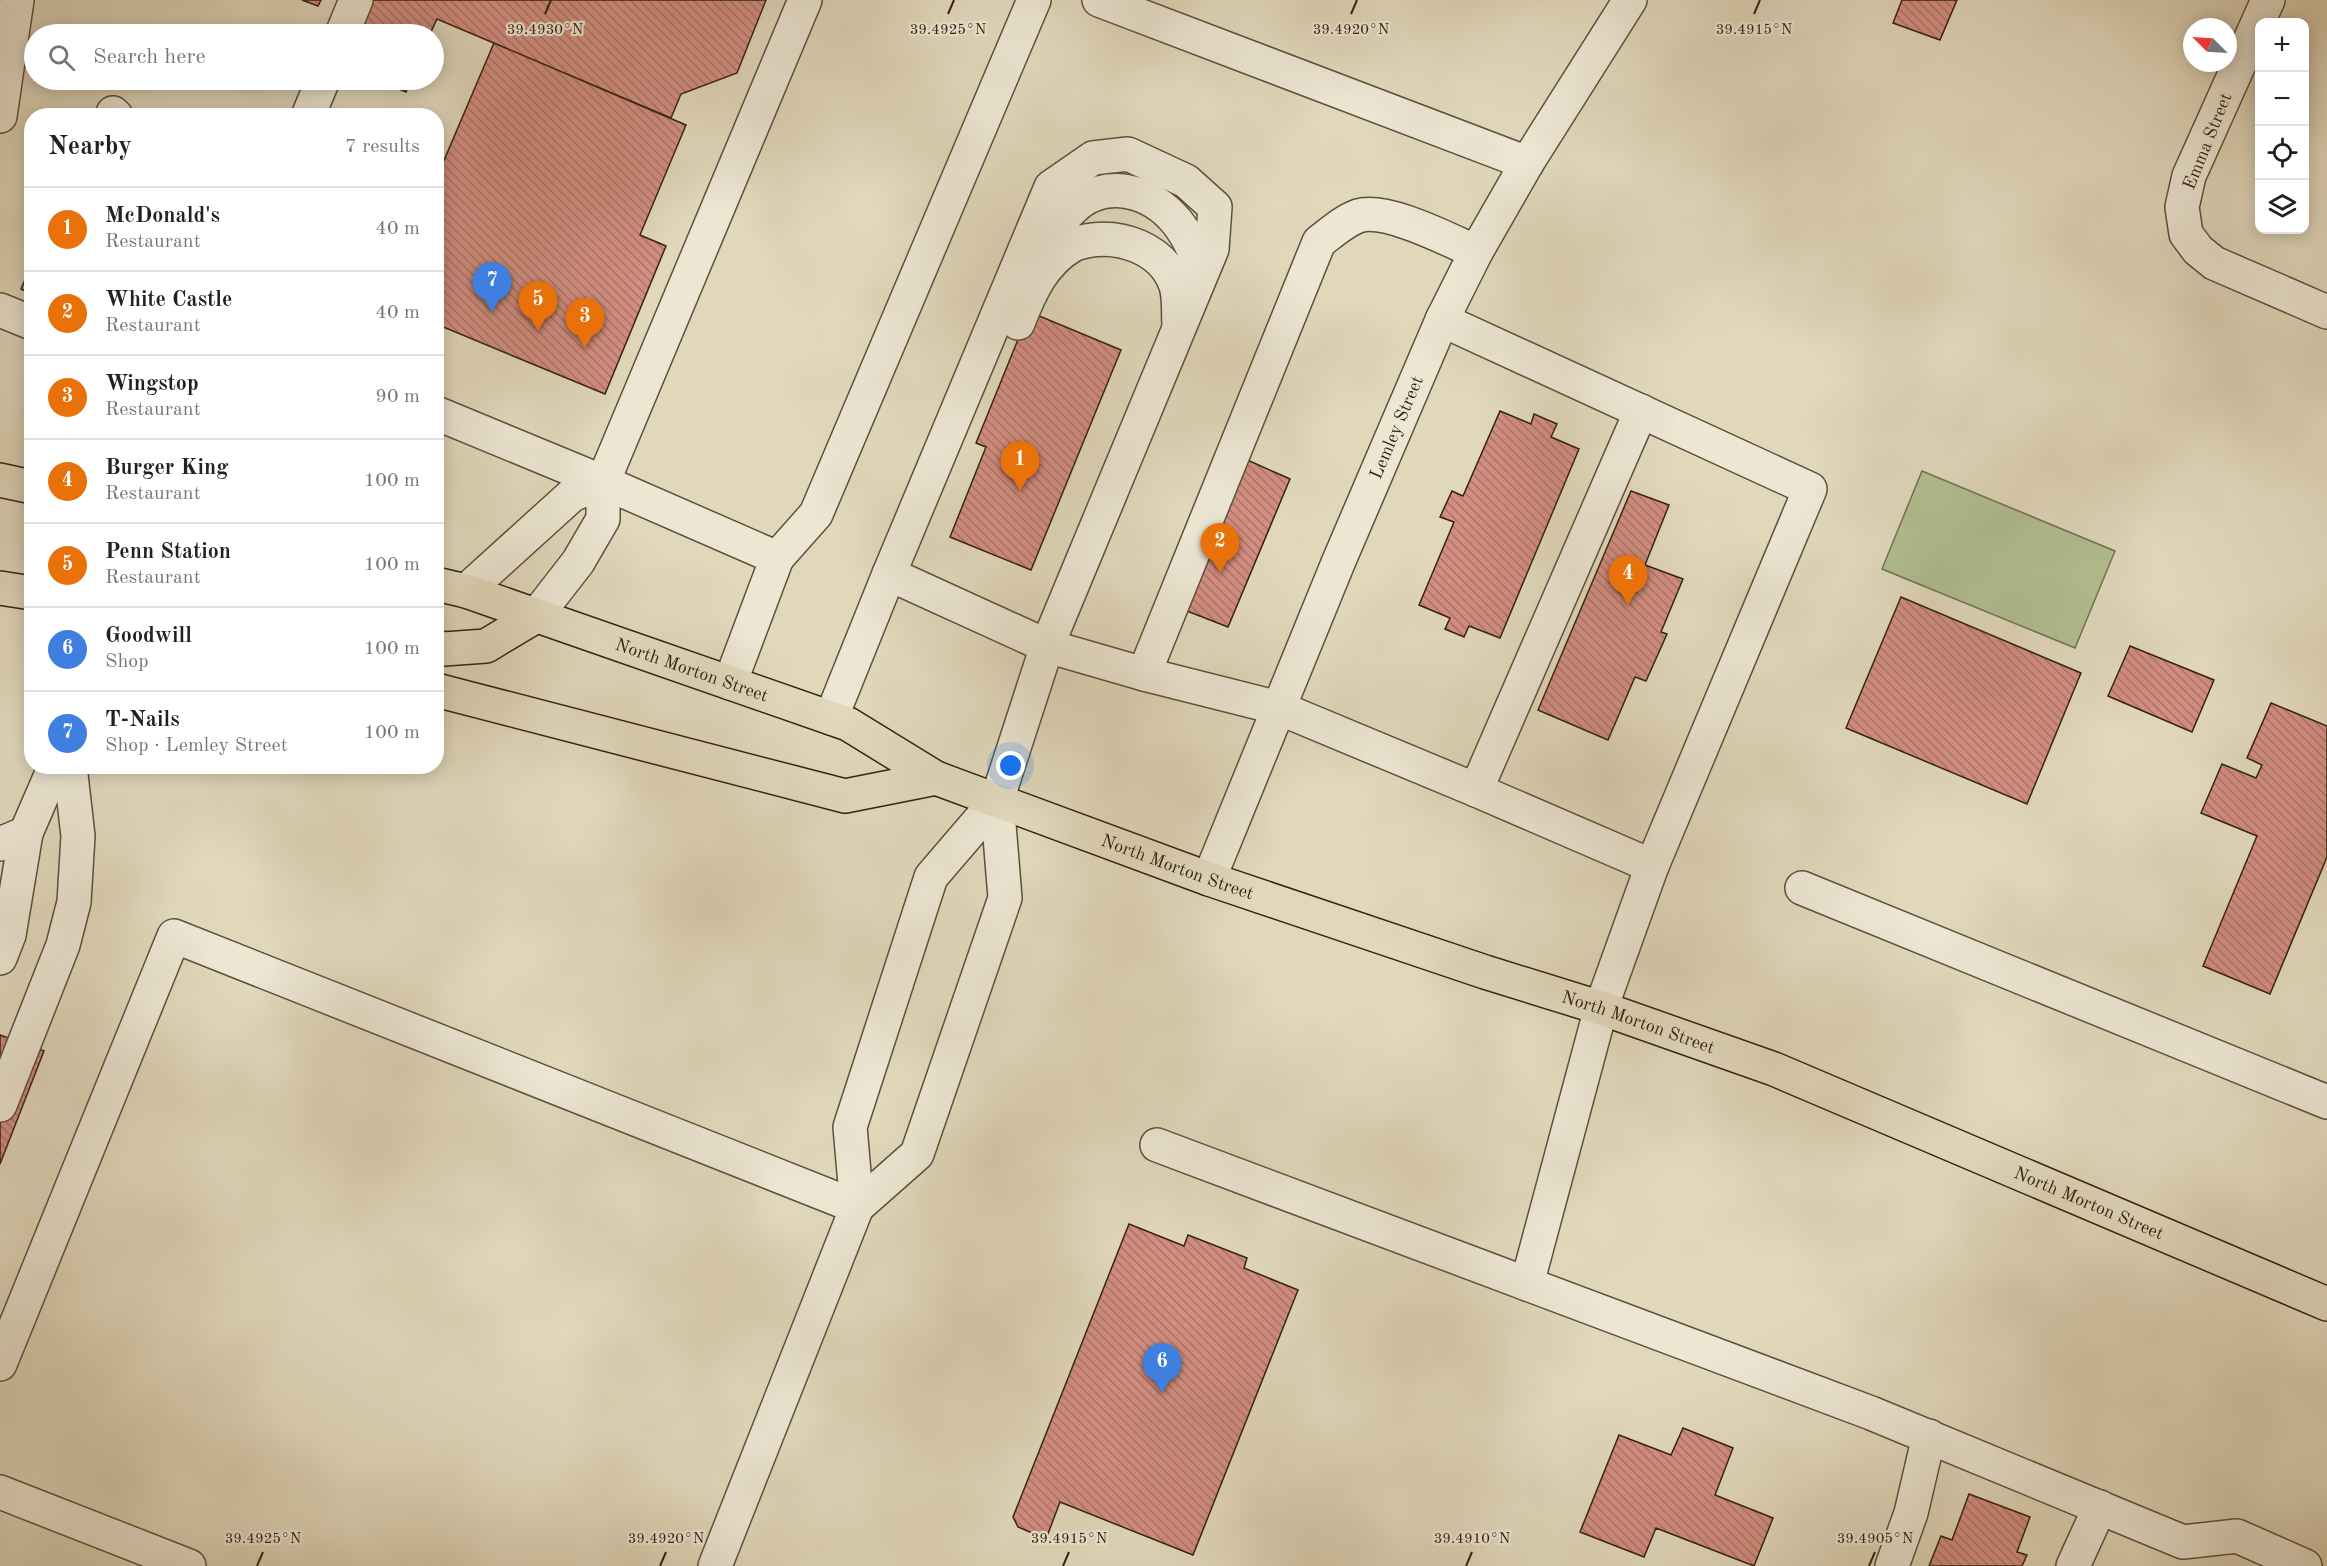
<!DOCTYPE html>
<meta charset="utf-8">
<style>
:root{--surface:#fff;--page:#f2f2f2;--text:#202124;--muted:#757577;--line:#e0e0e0;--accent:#111827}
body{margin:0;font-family:"Old Standard TT",serif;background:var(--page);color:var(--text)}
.controls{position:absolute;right:18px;top:18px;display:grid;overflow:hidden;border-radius:12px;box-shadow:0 3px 15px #0003}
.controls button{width:54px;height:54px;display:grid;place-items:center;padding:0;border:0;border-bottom:2px solid var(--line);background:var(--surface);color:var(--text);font:30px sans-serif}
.compass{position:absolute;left:2183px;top:18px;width:54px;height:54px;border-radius:50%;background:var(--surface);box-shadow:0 3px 15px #0003;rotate:294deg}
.you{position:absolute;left:1011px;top:766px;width:21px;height:21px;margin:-15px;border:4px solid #fff;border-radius:50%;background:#1a73e8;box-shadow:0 0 0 9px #1a73e833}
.badge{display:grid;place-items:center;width:39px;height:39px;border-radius:50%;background:var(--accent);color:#fff;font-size:20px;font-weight:700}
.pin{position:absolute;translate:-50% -50px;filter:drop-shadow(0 2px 3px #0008)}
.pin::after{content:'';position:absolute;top:32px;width:21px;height:18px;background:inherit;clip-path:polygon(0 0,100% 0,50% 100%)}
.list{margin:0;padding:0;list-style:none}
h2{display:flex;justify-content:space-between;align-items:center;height:78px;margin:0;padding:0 24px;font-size:26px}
h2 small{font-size:20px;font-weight:400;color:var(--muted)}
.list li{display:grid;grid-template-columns:39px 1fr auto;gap:18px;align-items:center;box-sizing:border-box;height:84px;padding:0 24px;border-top:2px solid var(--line)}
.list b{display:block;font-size:22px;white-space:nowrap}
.list p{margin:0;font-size:20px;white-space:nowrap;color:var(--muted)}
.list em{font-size:20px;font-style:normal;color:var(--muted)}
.icon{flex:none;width:33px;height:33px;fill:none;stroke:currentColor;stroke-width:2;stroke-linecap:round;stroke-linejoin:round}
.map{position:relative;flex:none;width:2327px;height:1566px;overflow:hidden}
.search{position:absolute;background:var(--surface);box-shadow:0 3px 15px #0003;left:24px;top:24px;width:420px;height:66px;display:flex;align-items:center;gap:15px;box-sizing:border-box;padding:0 21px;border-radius:33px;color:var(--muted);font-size:22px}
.panel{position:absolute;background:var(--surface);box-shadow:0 3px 15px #0003;left:24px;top:108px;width:420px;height:666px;border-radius:24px}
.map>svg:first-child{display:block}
.pitch{fill:#b1bf92;stroke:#727051;stroke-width:1.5}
.building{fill:url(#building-back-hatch);stroke:#332210;stroke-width:1.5}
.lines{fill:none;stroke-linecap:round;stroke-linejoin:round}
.minor-casing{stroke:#5e503b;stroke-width:36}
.major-casing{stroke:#332210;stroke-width:36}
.minor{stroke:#ece6d3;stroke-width:33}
.major{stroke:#e1d8bc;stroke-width:33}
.ticks{fill:none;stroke:#332210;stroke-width:2}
.labels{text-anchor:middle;stroke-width:4.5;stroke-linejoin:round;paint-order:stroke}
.street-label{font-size:18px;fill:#332210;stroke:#ece6d3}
.ticks-label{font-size:15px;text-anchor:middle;fill:#332210;stroke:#ece6d3;stroke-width:4.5;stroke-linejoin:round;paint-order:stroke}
</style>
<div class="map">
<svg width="2327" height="1566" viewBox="0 0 2327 1566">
<defs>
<pattern id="building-back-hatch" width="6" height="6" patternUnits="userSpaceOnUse" patternTransform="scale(1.5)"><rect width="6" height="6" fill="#d38e81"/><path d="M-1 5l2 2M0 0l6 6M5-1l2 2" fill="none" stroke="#ac7468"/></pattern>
</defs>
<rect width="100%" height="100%" fill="#e1d8bc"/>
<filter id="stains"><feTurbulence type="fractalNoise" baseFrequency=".00333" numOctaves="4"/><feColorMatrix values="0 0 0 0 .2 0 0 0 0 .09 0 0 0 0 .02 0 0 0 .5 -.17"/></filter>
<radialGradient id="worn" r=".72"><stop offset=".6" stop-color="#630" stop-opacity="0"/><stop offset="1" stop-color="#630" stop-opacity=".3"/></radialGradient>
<!-- pitch -->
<path class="pitch" d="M1922,471L2115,551L2075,648L1882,569Z"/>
<!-- building -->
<path class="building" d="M302,0H321L318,6Z
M371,0H766L737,73L681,94L671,118L437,19L430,34H357Z
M1902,0H1957L1940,40L1893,23Z
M494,43L686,125L640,235L666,246L605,394L436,324V163L442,165Z
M377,80H411L406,92Z
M32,263V294L21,289Z
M1028,315H1037L1121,350L1031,570L950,537L986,447L976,443Z
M1500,411L1531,424L1534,414L1557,424L1551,437L1579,449L1500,638L1469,626L1464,637L1445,629L1450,618L1419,605L1454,522L1440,517L1452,491L1463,496Z
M1245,459L1290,479L1228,627L1182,609Z
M1631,491L1669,505L1645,565L1683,579L1661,632L1667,634L1646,681L1635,677L1608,740L1538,710Z
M1901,597L2081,673L2027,804L1846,728Z
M2130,646L2214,680L2192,732L2108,696Z
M2271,703L2327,726V857L2270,994L2203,966L2257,836L2201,813L2222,764L2256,778L2262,765L2247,758Z
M0,1035L44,1051L0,1164Z
M1129,1224L1184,1246L1188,1235L1247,1258L1244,1268L1298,1290L1193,1555L1060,1502L1046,1539L1018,1527L1013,1517Z
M1683,1428L1733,1448L1715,1495L1773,1518L1754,1566L1656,1528L1644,1557L1580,1532L1619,1435L1671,1455Z
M1969,1494L2030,1517L2017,1552L2027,1555L2022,1566H1929L1941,1536L1952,1540Z"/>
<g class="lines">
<defs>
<g id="minor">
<path d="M1099,0L1527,163"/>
<path d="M2268,0L2189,176L2182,207L2186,234L2198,250L2214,263L2327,312"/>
<path d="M342,34L356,0"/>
<path d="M113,113L116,116"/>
<path d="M0,116L17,0"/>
<path d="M308,116L323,80"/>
<path d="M1041,266C1048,247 1057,223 1072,209C1104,177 1151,190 1177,222C1189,237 1196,254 1202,271"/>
<path d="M0,310L32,323"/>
<path d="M1442,320L1810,489L1652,866L1601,1008L1527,1284"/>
<path d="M1018,323C1030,292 1043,262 1073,245C1077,243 1082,242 1086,241C1121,234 1162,249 1175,283C1180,295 1178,312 1179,325"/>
<path d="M436,413L603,482L777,558L730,683"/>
<path d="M777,558L816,514L1034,0"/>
<path d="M889,574L1047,646L1144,674L1279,708L1476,790L1652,866"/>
<path d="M466,591L572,495L603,482"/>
<path d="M536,616L578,562L603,519V482L805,0"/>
<path d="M1144,674L1319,242C1331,233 1344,221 1358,216C1386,207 1449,240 1476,252"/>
<path d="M831,718L889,574L1051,187L1093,158L1128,154L1186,181L1215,207L1212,249L1047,646L997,800L1005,898L917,1154L857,1207"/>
<path d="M1476,790L1641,411"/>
<path d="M0,844L26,833L55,766"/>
<path id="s1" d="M1209,879L1338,563L1442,320L1476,252L1527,163L1630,0"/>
<path d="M1802,888L2327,1102"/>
<path d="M0,958L9,935L26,833"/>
<path d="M0,1105L63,945L74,902L78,836L70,766"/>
<path d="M1157,1145L1871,1413L2183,1542L2237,1536L2305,1566"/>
<path d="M0,1364L174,936L857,1207"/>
<path d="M0,1492L189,1566"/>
<path d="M715,1566L857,1207L850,1127L931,877L997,800"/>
<path d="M1892,1566L1911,1513L1929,1436"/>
<path d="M2073,1566L2100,1507"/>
</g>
<g id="major">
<path d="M0,480L32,487"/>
<path id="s2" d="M436,584L466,591L848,724L936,778L1209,879L1485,972L1601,1008L1774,1069L2327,1304"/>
<path d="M0,588L32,593"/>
<path d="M436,647L444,649L486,646L536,616"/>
<path d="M436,690L845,796L936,778"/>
</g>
</defs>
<!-- minor casing -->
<use href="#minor" class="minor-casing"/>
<!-- major casing -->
<use href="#major" class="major-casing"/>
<!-- minor -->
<use href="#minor" class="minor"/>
<!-- major -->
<use href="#major" class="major"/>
</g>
<!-- ticks -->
<path class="ticks" d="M545,14L551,0M948,14L954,0M1351,14L1357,0M1754,14L1760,0M257,1566L263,1552M660,1566L666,1552M1063,1566L1069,1552M1466,1566L1472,1552M1869,1566L1875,1552"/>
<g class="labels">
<!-- street labels -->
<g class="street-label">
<text transform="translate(2207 141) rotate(-68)" y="6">Emma Street</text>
<text dy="6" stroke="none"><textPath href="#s1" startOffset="489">Lemley Street</textPath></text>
<text dy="6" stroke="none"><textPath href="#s2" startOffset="270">North Morton Street</textPath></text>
<text dy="6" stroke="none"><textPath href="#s2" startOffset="796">North Morton Street</textPath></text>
<text dy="6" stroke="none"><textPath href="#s2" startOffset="1282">North Morton Street</textPath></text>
<text dy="6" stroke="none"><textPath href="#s2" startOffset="1768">North Morton Street</textPath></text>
</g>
</g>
<g class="ticks-label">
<text x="545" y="34">39.4930°N</text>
<text x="948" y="34">39.4925°N</text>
<text x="1351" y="34">39.4920°N</text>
<text x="1754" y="34">39.4915°N</text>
<text x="263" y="1543">39.4925°N</text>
<text x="666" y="1543">39.4920°N</text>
<text x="1069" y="1543">39.4915°N</text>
<text x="1472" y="1543">39.4910°N</text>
<text x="1875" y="1543">39.4905°N</text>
</g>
<rect width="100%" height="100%" filter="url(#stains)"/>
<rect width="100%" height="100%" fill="url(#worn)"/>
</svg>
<div class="controls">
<button>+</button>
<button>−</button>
<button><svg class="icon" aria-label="locate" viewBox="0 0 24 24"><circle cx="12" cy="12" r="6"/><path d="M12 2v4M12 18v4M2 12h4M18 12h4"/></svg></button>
<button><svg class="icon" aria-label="layers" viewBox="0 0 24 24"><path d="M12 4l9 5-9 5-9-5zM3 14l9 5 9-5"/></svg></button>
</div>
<svg class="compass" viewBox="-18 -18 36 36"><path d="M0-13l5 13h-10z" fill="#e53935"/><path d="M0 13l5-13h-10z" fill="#757577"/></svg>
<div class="you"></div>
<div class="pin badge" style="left:1020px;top:491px;background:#e8710a">1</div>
<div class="pin badge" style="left:1220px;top:573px;background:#e8710a">2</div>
<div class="pin badge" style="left:585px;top:348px;background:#e8710a">3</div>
<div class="pin badge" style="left:1628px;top:605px;background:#e8710a">4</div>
<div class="pin badge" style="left:538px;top:331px;background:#e8710a">5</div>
<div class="pin badge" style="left:1162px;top:1393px;background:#3f7fe0">6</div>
<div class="pin badge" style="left:492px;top:312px;background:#3f7fe0">7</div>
<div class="search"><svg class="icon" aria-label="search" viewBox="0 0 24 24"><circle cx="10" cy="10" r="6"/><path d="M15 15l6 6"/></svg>Search here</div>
<section class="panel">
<h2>Nearby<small>7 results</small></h2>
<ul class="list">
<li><span class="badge" style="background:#e8710a">1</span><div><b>McDonald's</b><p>Restaurant</p></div><em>40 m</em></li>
<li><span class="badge" style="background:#e8710a">2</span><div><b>White Castle</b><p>Restaurant</p></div><em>40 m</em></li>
<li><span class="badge" style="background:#e8710a">3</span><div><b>Wingstop</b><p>Restaurant</p></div><em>90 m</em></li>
<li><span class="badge" style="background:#e8710a">4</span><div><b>Burger King</b><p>Restaurant</p></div><em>100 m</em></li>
<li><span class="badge" style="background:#e8710a">5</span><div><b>Penn Station</b><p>Restaurant</p></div><em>100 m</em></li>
<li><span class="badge" style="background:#3f7fe0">6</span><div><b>Goodwill</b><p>Shop</p></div><em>100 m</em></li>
<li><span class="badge" style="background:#3f7fe0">7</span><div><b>T-Nails</b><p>Shop · Lemley Street</p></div><em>100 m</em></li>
</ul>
</section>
</div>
